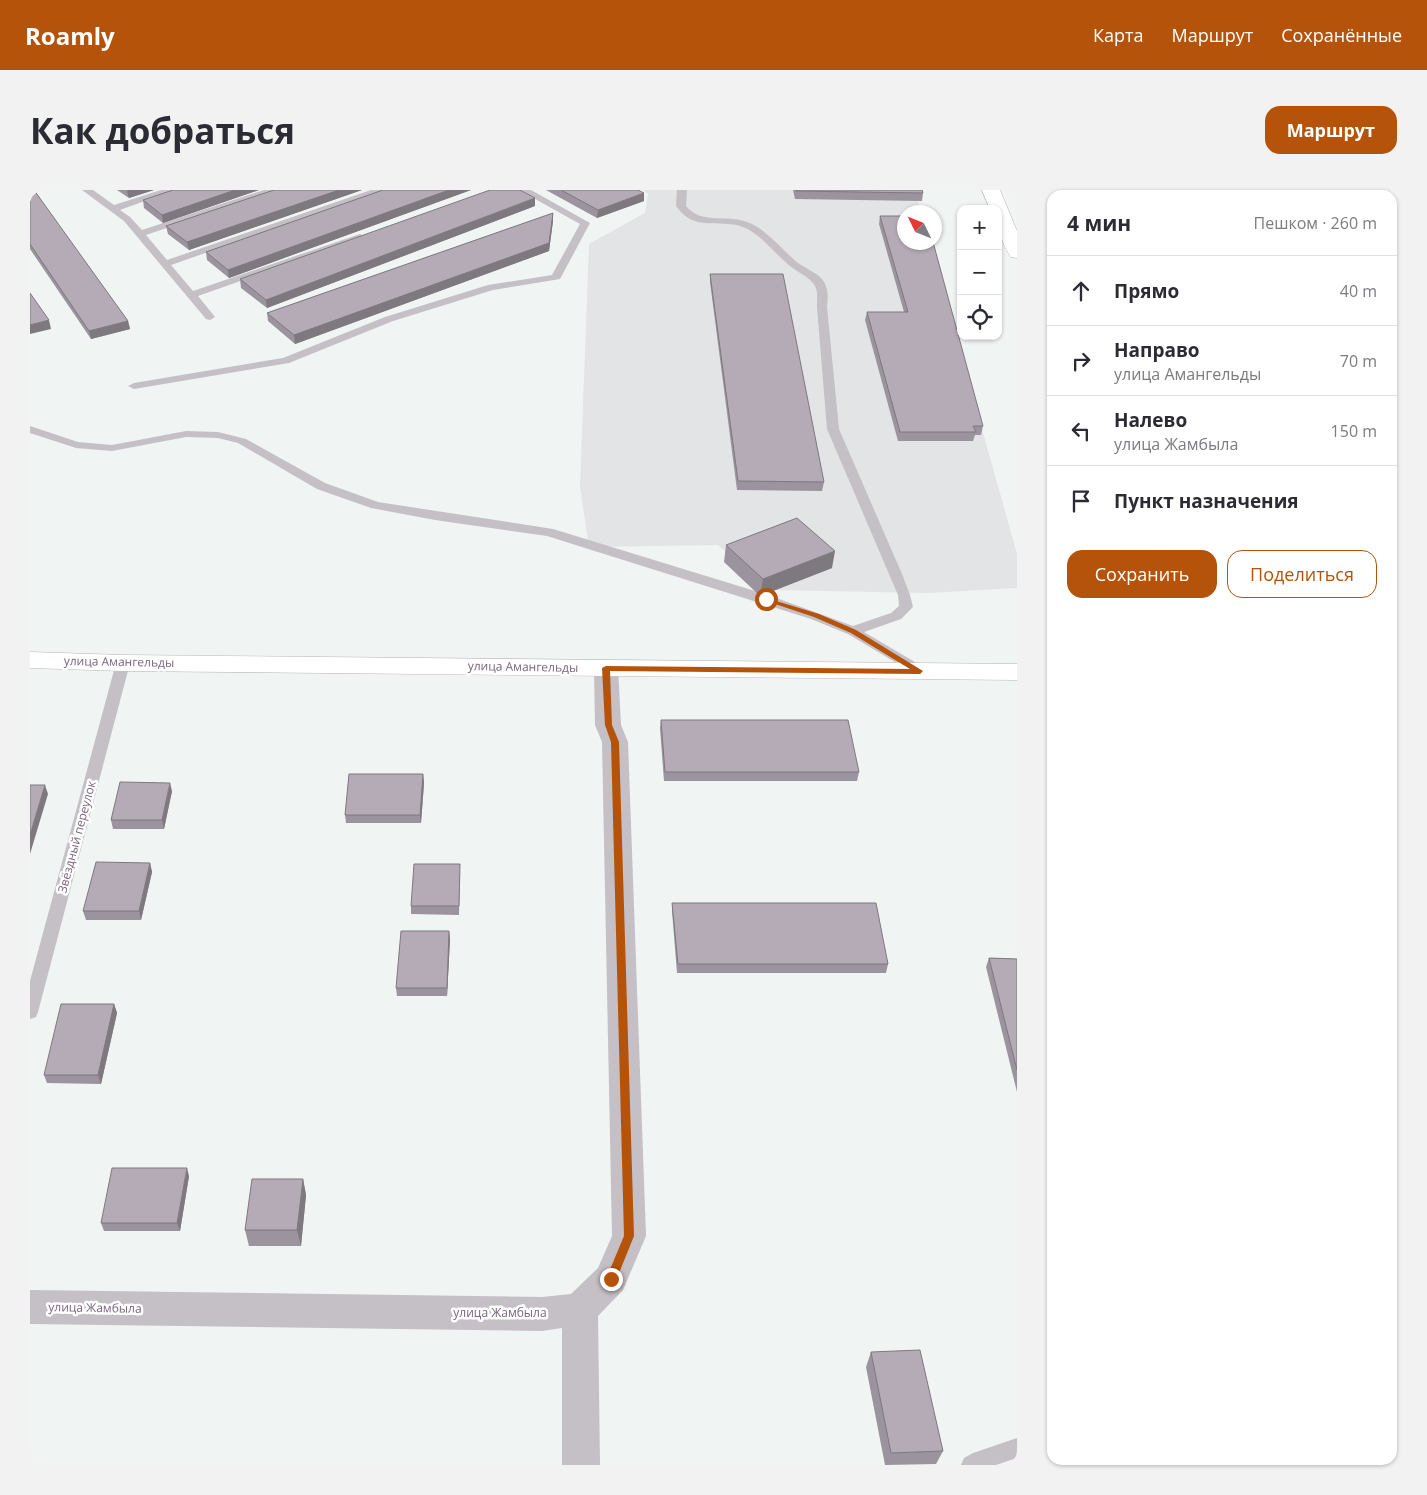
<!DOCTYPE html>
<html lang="ru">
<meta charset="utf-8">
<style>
:root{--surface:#fff;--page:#f2f2f3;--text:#2b2b33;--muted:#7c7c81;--line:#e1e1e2;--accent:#b45309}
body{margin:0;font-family:"Open Sans",sans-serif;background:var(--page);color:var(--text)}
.controls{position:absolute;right:15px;top:15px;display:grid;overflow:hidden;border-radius:10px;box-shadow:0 1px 4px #0004}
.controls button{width:45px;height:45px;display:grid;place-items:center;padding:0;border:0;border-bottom:1px solid var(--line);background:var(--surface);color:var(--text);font:25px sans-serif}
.compass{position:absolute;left:867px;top:15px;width:45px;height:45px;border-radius:50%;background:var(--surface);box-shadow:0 1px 4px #0004;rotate:313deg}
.stop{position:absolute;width:15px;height:15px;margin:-11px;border:4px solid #b45309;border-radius:50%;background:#fff}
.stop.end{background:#b45309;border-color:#fff;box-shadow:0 1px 5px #0008}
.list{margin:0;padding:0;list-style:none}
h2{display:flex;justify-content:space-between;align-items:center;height:65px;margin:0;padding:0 20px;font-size:21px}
h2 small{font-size:16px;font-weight:400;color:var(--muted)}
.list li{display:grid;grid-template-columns:32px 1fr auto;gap:15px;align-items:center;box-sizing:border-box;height:70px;padding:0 20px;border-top:1px solid var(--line)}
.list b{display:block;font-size:19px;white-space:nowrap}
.list p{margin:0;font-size:16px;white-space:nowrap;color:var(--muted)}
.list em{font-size:16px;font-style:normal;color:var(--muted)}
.actions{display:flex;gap:10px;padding:15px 20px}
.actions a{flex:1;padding:11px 0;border:1px solid var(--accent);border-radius:15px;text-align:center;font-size:18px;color:var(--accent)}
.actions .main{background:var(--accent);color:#fff}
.icon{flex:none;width:28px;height:28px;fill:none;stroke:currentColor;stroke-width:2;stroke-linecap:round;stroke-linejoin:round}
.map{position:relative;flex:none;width:987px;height:1275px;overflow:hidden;border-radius:15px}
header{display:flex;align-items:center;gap:30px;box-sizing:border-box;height:70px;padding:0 25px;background:var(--accent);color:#fff}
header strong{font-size:24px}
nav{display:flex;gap:28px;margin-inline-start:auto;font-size:18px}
.intro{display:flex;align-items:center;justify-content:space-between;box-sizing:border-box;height:120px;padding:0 30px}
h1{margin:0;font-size:35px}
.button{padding:12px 22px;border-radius:15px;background:var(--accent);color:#fff;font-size:18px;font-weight:700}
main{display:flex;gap:30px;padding:0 30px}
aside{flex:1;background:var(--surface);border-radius:15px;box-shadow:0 1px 4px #0004}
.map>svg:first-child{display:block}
.built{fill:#e3e4e5}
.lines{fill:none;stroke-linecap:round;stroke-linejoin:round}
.secondary-casing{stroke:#b9b2ba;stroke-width:1}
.lane{fill:#c5bfc6;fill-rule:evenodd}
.street{fill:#c5bfc6;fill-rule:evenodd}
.secondary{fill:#fff;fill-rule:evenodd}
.wall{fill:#9b939d}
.shaded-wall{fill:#7e787f}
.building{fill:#b4abb6;stroke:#7e787f}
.route{fill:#b45309}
.labels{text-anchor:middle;stroke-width:5;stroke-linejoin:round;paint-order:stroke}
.street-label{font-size:12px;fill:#7b657f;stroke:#fff}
</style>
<header>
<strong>Roamly</strong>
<nav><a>Карта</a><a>Маршрут</a><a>Сохранённые</a></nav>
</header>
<div class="intro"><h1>Как добраться</h1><a class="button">Маршрут</a></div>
<main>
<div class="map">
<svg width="987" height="1275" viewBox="0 0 987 1275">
<rect width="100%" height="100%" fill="#f0f4f2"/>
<!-- built -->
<path class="built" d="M613,0H885L891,22H874V52L900,53L987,364V398L898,403L741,400L688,355L559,357L550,297L559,54L615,23L618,4Z"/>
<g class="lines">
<defs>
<path id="secondary" d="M952,0H970L987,41V68L981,67C970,52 968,36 968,19H960Z
M0,462L93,465L987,474V490L93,481L0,478Z"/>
</defs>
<!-- secondary casing -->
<use href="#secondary" class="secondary-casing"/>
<!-- lane -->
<path class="lane" d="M52,0H63L84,15L131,0H145L90,20L100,27L112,40L234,0H248L116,45L137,70L341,0H355L141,75L163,101L327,45L330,44L335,47L168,106L185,127L180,130L176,129L94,31Z
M489,0H501L560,33L530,89L463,100L363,131L259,173L104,199L98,196L104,193L253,168L355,127L458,95L522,85L550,34Z
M647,0H657L656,16C671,35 696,24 717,32C737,39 752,60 768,73C775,78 785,82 791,88C799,97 798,106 797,117L809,239L872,384L880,405L883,417L871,429L834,442L895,478L897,481L895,484H885L818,444L781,429L517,346L405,330L341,318L287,299L208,253L188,248L156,247L82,261L46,258L0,243V236L48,252L82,255L156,241L188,242L216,249L295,293L348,312L523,339L741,406L823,436L861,423L869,416L868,405L797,239L787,117C787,108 789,99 782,92C776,85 767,82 760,76C745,64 731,44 713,37C688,28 665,43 646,16Z
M93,469L98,470L100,473L8,822L6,827L0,829V791L86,473L88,470Z
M987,1248V1268L966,1275H931L934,1268L943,1263Z"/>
<!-- street -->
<path class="street" d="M576,470L585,472L588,478L591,535L598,552L616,1046L593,1100L568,1126L570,1275H532V1138L512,1141L0,1134V1100L512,1107L541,1104L568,1078L582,1046L572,552L565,535L564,478L567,472Z"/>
<!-- secondary -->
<use href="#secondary" class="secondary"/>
</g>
<!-- wall -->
<path class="wall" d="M0,0L98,131L100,139L61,149L0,59Z
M87,0H124L99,8Z
M143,0H229L133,33L114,18L113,10Z
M244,0H332L159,60L138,44L136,36Z
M353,0H441L199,88L177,70L176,62Z
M516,0H608L614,11L567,28Z
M763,0H892L893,3L892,11L765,9Z
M505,16L237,118L211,98L210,89Z
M523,23V31L519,61L265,154L238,131L237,123Z
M850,26L953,236L951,245H945L943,251H868L835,130L837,122H874L849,34Z
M680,84L794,292L792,301L707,300L680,92Z
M696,355L802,378L730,406L694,372Z
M631,530L829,582L827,591H634L630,538Z
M393,584L394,593L391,633H316L315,625Z
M142,601L134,639H83L81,630Z
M120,673L122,682L111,730H56L53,721Z
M430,683L429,725L381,724V716Z
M642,713L858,774L856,783H647L642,721Z
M419,741L420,749L417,806H367L366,798Z
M959,768L987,769V902L956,777Z
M84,814L87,823L71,894L17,893L14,885Z
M159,986L150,1041H74L71,1033Z
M273,989L276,1005L271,1056H219L215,1040Z
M841,1162L913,1261L906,1274L855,1275L836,1177Z"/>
<!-- shaded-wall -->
<path class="shaded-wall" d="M99,0H124L99,8L97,1Z
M205,0H229L133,33L132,25Z
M309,0H332L159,60L157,52Z
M419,0H441L199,88L198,80Z
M614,3V11L567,28L568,20Z
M505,8V16L237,118L236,110Z
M523,23V31L519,61L265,154L264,145Z
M19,130L21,139L0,144V135Z
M98,131L100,139L61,149L59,141Z
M805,361L802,378L730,406L733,389Z
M393,584L394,593L391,633L390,625Z
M140,593L142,601L134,639L132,630Z
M15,595L18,604L0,664V645Z
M120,673L122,682L111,730L109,721Z
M419,741L420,749L417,806V798Z
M84,814L87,823L71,894L68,885Z
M157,978L159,986L150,1041L147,1033Z
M273,989L276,1005L271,1056L267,1040Z"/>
<!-- building -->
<path class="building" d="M0,0H4L98,131L59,141L0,54Z
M143,0H205L132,25L113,10Z
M244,0H309L157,52L136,36Z
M353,0H419L198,80L176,62Z
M460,0H490L505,8L236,110L210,89Z
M531,0H608L614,3L568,20Z
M766,0H892L893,3L766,1Z
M523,23L519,53L264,145L237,123Z
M850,26H874V52H903L953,236H943L946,242H870L837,122H878Z
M680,84H753L794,292L708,291Z
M0,103L19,130L0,135Z
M767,328L805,361L733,389L696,355Z
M631,530H818L829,582H635Z
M319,584H393L390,625H315Z
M90,592L140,593L132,630H81Z
M0,595H15L0,645Z
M66,672L120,673L109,721H53Z
M384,674H430L429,716H381Z
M642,713H846L858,774H648Z
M371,741H419L417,798H366Z
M959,768L987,769V880Z
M31,814H84L68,885H14Z
M82,978H157L147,1033H71Z
M222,989H273L267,1040H215Z
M890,1160L913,1261L861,1263L841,1162Z"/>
<!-- route -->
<path class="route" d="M733,407L789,424L826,440L893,481L890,484L580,481L582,535L589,552L604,1046L585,1093L581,1094L576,1089L594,1046L581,552L575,535L572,478L576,476L880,479L821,443L784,427L733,410Z"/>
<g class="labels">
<!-- street labels -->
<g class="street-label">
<text transform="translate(89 472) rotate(1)" y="4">улица Амангельды</text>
<text transform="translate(493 477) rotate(1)" y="4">улица Амангельды</text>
<text transform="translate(47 647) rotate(-75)" y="4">Звёздный переулок</text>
<text transform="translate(65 1118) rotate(1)" y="4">улица Жамбыла</text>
<text x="470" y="1127">улица Жамбыла</text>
</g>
</g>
</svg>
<div class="controls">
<button>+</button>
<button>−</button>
<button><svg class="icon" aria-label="locate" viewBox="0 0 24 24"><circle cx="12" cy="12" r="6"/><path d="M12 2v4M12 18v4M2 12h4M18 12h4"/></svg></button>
</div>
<svg class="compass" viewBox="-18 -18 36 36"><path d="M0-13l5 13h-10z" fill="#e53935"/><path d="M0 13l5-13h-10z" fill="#7c7c81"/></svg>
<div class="stop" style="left:736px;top:409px"></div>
<div class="stop end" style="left:581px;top:1089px"></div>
</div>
<aside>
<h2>4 мин<small>Пешком · 260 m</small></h2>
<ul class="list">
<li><svg class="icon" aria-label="ahead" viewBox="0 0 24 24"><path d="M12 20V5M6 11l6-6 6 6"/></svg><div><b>Прямо</b></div><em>40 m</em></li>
<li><svg class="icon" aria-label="right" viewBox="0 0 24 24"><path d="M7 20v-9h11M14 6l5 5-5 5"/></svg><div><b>Направо</b><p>улица Амангельды</p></div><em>70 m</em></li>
<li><svg class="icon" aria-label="left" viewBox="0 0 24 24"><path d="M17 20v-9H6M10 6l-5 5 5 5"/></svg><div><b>Налево</b><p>улица Жамбыла</p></div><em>150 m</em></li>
<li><svg class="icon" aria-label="arrive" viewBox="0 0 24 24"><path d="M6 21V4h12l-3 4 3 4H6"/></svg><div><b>Пункт назначения</b></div></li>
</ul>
<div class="actions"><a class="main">Сохранить</a><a>Поделиться</a></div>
</aside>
</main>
